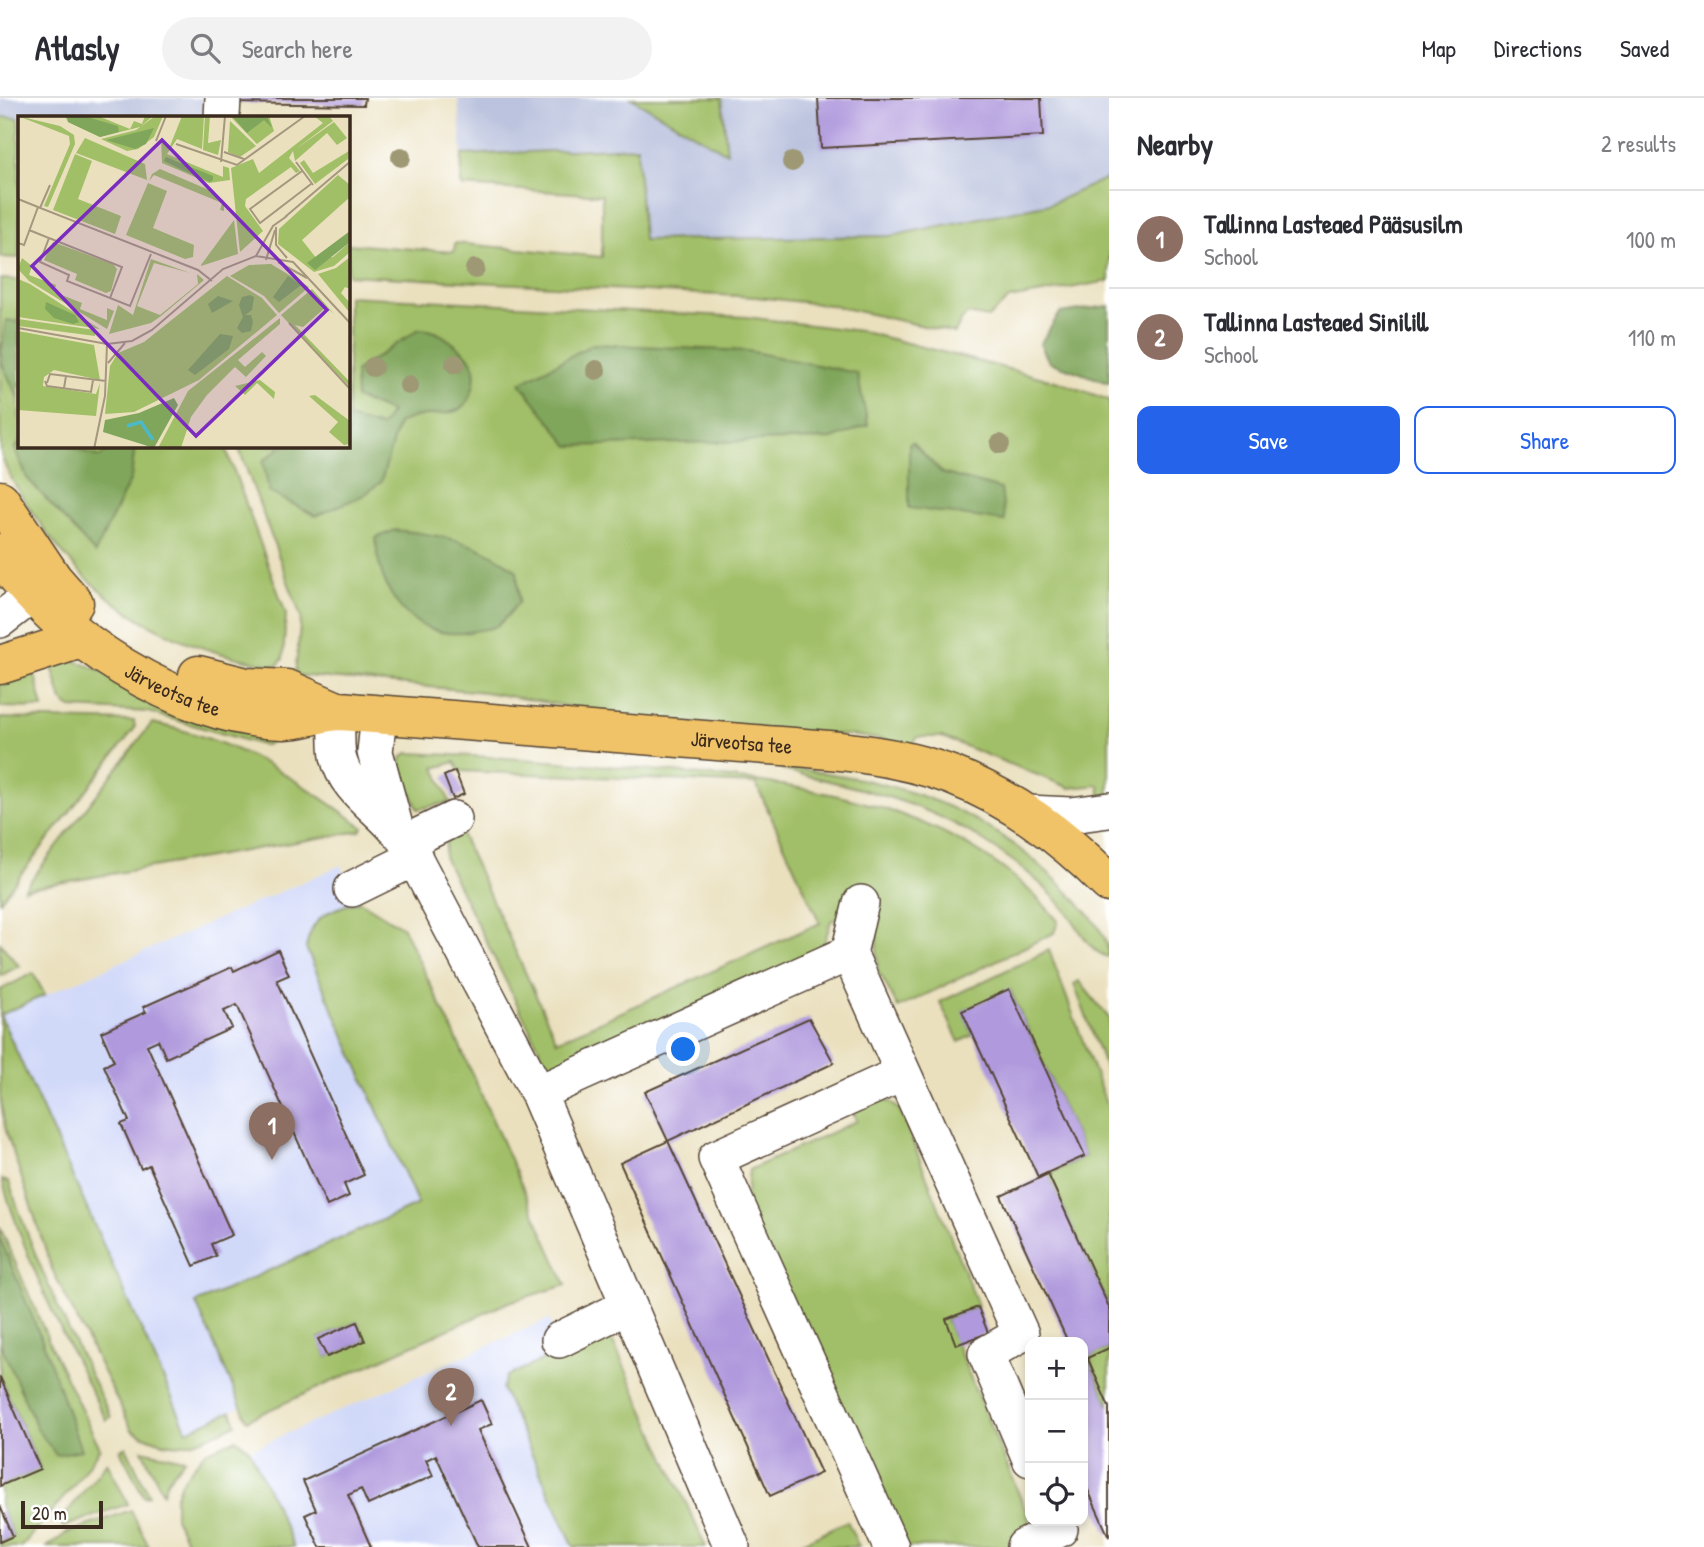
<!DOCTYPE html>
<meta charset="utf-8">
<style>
:root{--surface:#fff;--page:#f2f2f3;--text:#2b2b33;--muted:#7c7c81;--line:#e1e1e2;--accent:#2563eb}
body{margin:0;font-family:"Patrick Hand",sans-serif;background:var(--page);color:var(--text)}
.controls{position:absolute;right:21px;bottom:21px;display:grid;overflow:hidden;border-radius:14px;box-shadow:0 4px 10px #0003}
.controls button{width:63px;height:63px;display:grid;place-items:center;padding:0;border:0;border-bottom:2px solid var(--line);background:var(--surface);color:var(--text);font:35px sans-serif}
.scale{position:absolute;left:21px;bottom:18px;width:82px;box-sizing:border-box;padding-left:7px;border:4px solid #3b2a1e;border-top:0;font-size:19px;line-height:24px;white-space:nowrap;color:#3b2a1e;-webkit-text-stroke:5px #fff;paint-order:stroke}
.you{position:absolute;left:684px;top:952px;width:24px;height:24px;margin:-18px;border:5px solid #fff;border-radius:50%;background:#1a73e8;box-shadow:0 0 0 10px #1a73e833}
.badge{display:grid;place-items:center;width:46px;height:46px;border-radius:50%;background:var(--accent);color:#fff;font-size:23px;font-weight:700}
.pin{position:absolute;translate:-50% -58px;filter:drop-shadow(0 2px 4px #0008)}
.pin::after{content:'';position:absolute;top:37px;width:24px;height:21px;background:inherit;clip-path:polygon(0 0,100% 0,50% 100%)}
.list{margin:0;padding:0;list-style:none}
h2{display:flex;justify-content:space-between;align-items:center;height:91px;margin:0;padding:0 28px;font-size:30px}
h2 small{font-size:23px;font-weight:400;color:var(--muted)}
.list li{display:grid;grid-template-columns:46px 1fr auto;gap:21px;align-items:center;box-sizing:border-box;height:98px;padding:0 28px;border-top:2px solid var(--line)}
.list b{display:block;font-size:26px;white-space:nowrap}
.list p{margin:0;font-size:23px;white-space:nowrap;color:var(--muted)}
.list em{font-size:23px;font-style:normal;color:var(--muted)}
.actions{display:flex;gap:14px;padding:21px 28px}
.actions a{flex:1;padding:16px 0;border:2px solid var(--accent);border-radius:14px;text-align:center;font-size:24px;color:var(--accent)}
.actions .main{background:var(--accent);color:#fff}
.icon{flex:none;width:38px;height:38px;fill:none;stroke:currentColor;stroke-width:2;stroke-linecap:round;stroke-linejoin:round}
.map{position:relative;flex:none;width:1109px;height:1449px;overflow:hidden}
header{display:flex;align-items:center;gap:42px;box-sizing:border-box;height:98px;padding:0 35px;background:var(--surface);border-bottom:2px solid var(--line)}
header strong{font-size:33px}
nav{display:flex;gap:38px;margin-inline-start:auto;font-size:24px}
.search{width:490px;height:63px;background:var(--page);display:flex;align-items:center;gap:18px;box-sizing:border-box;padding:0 24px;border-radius:38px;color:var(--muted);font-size:26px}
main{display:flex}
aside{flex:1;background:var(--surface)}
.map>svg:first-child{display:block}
.built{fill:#d1d9f9}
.industrial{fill:#bbc3de}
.green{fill:#a1bf67;stroke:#6e7442;stroke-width:2;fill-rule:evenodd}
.forest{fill:#80a65c;stroke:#5e683d;stroke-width:2}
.building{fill:#b09add}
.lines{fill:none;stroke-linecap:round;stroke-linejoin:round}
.minor-casing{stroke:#554536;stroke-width:38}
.major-casing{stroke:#554536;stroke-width:41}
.minor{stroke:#fff;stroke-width:35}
.major{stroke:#f1c369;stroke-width:38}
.tree{fill:#9e9874}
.labels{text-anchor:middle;stroke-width:7;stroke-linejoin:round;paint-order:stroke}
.street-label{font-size:21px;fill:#3b2a1e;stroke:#fff}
.inset-river{fill:none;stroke:#4cb9c8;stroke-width:3.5}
.inset-road{fill:none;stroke:#a4977e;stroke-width:2}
.view{fill:#7b2cbf;fill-opacity:0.15;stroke:#7b2cbf;stroke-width:3.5}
.inset-edge{fill:none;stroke:#3b2a1e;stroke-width:3.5}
</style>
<header>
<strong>Atlasly</strong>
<div class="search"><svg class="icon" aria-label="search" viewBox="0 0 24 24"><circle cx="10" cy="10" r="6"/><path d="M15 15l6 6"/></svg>Search here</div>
<nav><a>Map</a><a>Directions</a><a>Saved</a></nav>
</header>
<main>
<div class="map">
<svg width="1109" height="1449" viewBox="0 0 1109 1449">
<rect width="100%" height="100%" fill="#fff"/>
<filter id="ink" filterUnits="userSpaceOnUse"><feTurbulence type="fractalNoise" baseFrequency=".0143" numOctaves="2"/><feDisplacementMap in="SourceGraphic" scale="14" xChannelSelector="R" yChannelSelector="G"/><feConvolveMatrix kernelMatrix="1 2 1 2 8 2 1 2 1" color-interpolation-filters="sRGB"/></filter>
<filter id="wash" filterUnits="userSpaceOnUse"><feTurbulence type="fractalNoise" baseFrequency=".00686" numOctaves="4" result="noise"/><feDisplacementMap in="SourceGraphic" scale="28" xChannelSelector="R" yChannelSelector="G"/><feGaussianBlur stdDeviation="1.57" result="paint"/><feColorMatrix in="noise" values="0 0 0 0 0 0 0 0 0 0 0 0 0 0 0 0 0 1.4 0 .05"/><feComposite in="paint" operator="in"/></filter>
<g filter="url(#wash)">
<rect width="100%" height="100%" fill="#eae0be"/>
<!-- built -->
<path class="built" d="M341,767L532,1177L187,1333L0,917Z
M549,1221L652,1449H224L192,1377Z"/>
<!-- industrial -->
<path class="industrial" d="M0,0H203V19H19V63H0Z
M458,0H1109V80L1050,106L890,138L643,142L637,49L462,57Z"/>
<!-- green -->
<path class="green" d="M631,0H722L727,55Z
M0,19L19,20V160L0,159Z
M637,49L643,142L890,138L1050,106L1109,79V183L1009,201L988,220L968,216L961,222L955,235L830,207L756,199L348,177V146L454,154L455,145L602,159V97L461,88L462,57Z
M0,181L19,182V348H225L286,516L283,561L277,568C173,551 96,509 37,421C23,400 8,379 1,356C0,342 0,323 0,308C0,266 0,223 0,181Z
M348,198L746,219L860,233L1059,284L1109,302V701L1101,702L1099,687L1070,690L942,639H917L914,646L858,638L647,622L485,594L295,577L301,519L238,348H348Z
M67,560L272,635L273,642L266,647L258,646L148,614L71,610L62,603L50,562Z
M33,569L43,610L0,609V582Z
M0,620L134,623L135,630L0,803Z
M152,625C239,643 293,678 363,729L360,733L24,791Z
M408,655C490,658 570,664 652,672C797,685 959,702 1058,823L1054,835L898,910L881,877L878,878L875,802L831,823L822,851L555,972L549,970L444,759L446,744L458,729L557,943L820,825L756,686L460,673L455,664L435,670L450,704L418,711L400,669L401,660Z
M781,669C902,683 985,707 1072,798C1088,815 1109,836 1109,859C1089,855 1079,829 1067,814C1044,785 1014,762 982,742C923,703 851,688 782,672Z
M360,803L403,830L453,933L566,1187L509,1204L247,1322L196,1205L418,1106L306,850C312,817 329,812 360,803ZM357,1224L365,1243L327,1259L319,1240Z
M0,845L19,868L0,878Z
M1049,852L1109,1013V1209L1048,1077L1085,1058L1010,892L963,913L973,937L959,944L940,904Z
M33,875L45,897L0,917L187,1333L231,1313L236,1326C192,1346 178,1357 132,1332L52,1171L5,1030L0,999V892Z
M1079,883L1109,920V980L1074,886Z
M878,1001L890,1004L900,1012L977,1205L978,1209L946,1221L1031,1425L1030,1434L1012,1449H896L745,1115L749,1072L857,1023L852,1011Z
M2,1082L9,1084C37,1169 71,1239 111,1319L106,1322C66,1245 27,1166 2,1082Z
M0,1129L53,1253L100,1350L72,1390L21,1449H0V1444L13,1438L0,1408V1388L40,1370L0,1279Z
M604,1235L610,1237L706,1449H574L502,1291L507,1278Z
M1109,1250V1309L1088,1259Z
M237,1341L250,1352L294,1449H189L175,1420V1400L181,1384L205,1354Z
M126,1349L149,1397L144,1399L120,1352Z
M142,1352L184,1361L167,1383L163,1395Z
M107,1364L128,1406L63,1429L60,1423Z
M131,1412L149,1449H47L67,1435Z
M847,1423L859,1449H793Z"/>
<!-- forest -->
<path class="forest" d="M1109,208V285L1049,264L1040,246L1060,215Z
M6,222L19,224V301L0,262Z
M419,231C440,232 449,242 465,255C474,263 476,273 474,285C466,332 431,306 398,326L381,384L364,397L316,418L269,394L263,363L282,348H348V320L381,329L391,314L356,300L355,274Z
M593,246L748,253L857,275L868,327L832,341L569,348L520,285Z
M912,344L942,375L1001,391L1005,423L909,410V346Z
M19,345V348H68L100,359L111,348H135L131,380L95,455L27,380L15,351Z
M395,432C442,437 479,443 517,473L519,504C512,511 505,523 496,528C490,532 477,532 469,534C412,544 377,493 376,440Z
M0,1140L44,1247L81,1352L56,1357L38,1332L0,1245Z"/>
<g id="blocks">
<!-- building -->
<path class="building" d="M236,0H365L364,7L236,5Z
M818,0H1041L1043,38L821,50Z
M455,673L464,696L453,701L444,678Z
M278,852L289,877L277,882L364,1077L344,1086L349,1098L327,1108L237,907L224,913L232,930L166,960L158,942L147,947L232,1137L211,1146L216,1158L194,1168L149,1067L141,1071L121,1026L129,1023L104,968L114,963L101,934L146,914L143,909L232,869L234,873Z
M1009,891L1085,1058L1038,1079L962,913Z
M809,920L834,965L668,1043L645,994Z
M668,1043L821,1375L770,1398L620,1065Z
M1048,1076L1109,1209V1250L1083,1262V1244H1068L1001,1098Z
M978,1209L988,1235L956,1247L946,1221Z
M357,1224L365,1243L327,1259L318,1241Z
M1088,1261L1109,1309V1439L1083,1381V1264Z
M0,1279L40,1371L0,1388Z
M481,1302L492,1326L478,1332L532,1449H478L436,1357L426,1362L433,1378L368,1407L361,1391L348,1397L371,1449H320L305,1417L316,1412L303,1383Z
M0,1408L13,1438L0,1444Z"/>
</g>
</g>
<g filter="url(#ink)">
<use href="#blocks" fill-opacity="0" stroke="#554536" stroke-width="2"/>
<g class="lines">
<defs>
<path id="minor" d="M222,19L223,0
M0,522L53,481
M337,613C337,628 336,644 338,658C345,694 386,713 406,744L538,995L732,1449
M379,617L375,654L394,724
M1027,715L1071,717L1109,712
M406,744L454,721
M352,791L415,760
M849,855L861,805
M538,995L849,855L1021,1236L986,1256L1030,1361
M559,1242L628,1208
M891,1449L716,1060L903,975
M1024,1449L1060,1431L1057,1423"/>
<g id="major">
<path d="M0,402L53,481L74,505"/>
<path id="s1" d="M0,455C54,539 181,620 283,622C301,623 319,614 337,613C345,613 353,614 361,615C488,625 615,634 742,645C811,651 885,652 951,677C1013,701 1062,738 1109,785"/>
<path d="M0,567L81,541"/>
<path d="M198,577L246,589L287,591L337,613"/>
</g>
</defs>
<!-- minor casing -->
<use href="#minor" class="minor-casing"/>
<!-- major casing -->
<use href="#major" class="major-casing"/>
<!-- minor -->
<use href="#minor" class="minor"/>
<!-- major -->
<use href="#major" class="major"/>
</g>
<!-- trees -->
<g class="tree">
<circle cx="401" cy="59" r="10"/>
<circle cx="792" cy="64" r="10"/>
<circle cx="475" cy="171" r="10"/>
<circle cx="455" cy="266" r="10"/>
<circle cx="373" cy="269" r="10"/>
<circle cx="596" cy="272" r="10"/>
<circle cx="409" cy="287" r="10"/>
<circle cx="1000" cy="346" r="10"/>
</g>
</g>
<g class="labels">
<!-- street labels -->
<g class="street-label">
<text dy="7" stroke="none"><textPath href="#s1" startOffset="224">Järveotsa tee</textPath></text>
<text dy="7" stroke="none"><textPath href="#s1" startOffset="800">Järveotsa tee</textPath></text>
</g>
</g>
<!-- overview -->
<g transform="translate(18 18)">
<rect width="332" height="332" fill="#eae0be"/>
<path d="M0,0L42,10L56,19L57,28L30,91L26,90L52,28L51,20ZM47,0H80L112,13L116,5L124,8L127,0H135L122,11L82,21L50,6ZM137,0H145L136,21L120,33L109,35L83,23L118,14ZM164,0H186L184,33L159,23L149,38L205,61V50L211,52L212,64L191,67L144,47L143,22L152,30ZM187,0H192L190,27L203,24L200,39L185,34ZM212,0H251L256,15L239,28ZM296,0H311L315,5L278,33L316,6L329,22L319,29L309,17L277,45L275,35L271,42L282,55L278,57L273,51L228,83L227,90L245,115L222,136L213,52L235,43L241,57L305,7ZM212,5L238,30L222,41L210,36ZM67,22L127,48L129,64L58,37ZM331,35L330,43L297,68L282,47L286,44L295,57ZM57,38L74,45L60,83L103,100L97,118L35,94ZM142,53L191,74L206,85V95L202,94L204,87L136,59L131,65L134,58ZM320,59L332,69V81L284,124L299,143L315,141L332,126V136L316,150L296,156L260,128L261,113ZM130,67L149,75L135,112L176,129L175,141L167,143L108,119ZM216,104L220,138L183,150V149ZM35,126L95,148L99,153L93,175L88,177L57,164L59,158L26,144ZM332,141V173L327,171L323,177L332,187V197L300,158L318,152ZM4,142L14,150L11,159L38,169L36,176L64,187L62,193L89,204V192L96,195L89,213L11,165L0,153ZM133,143L172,157L136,147L119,190L142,199L180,168L179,158L186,164L143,200L133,207L91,218L100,189L115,199ZM253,148L291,171L261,197L246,180L212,160L231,149ZM209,160L244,182L259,199L181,264L116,296L87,298L92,250L100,237L126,226ZM0,163L12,168L82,213L0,201ZM294,173L316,198L308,191L285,211L277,209L332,266V271L263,199ZM262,202V208L220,244L227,251L244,236L248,240L228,261L217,251L189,279L173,301L163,332H140L170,275ZM0,203L77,214V220L0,210ZM0,215L76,229L82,264L36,254L26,261L25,270L78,278L82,267L78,300L0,294ZM242,264L257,276L256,283L239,267L227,279L217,270ZM297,279L332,305V328L326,329L311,316L320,306L291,280Z" fill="#a1bf67"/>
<path d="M49,0H66L100,10L101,16L82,21L50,6ZM214,0H249L254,12L246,4L229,17ZM136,12L128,28L117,33L88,24ZM148,41L195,60V64L192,66L162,53L146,45ZM332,115V126L297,154L289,147ZM270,160L283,169L261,186L255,181ZM232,179L236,181L234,194L227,199H233L235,206L233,215L224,217L219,212L225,201L221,189L224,181ZM200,180L215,185L194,197L190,188ZM28,186L57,199L61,206L55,208L36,202L27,193ZM202,218L215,220L211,233L177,259L170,254ZM156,282L160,289L136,332L85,316L87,304L121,297Z" fill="#80a65c"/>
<path class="inset-river" d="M109,310L123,306L135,324"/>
<path class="inset-road" d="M138,25L148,0M158,28L219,49L287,0M206,36L226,43M203,46L207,0M278,46L295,69M284,55L232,93L242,107L293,68M0,83L20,91M22,92L32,69M267,101L333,45M258,111V129L269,142M11,114L31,122L22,146L51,159L49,165L112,190L133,138M31,122L104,151L92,182M0,127L6,129L20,91L180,154L194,165M238,140L255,110L269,100M248,144L257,114M260,146L289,162M305,178L333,208M271,207L333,274M0,212L89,228L114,225L134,214L205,153L238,140L275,146L306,179M90,247L107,227M27,265L29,270L73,276L75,264M29,267L32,258L48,260M46,272L48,260L88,265M76,333L87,280L89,228"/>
<path class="view" d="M144,24L309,194L178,320L14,150Z"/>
<rect width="332" height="332" class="inset-edge"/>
</g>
</svg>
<div class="controls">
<button>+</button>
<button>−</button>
<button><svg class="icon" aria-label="locate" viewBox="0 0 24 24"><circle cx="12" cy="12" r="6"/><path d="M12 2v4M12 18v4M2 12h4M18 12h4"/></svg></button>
</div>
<div class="scale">20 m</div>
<div class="you"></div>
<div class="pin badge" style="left:272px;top:1062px;background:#8d6e63">1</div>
<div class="pin badge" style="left:451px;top:1328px;background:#8d6e63">2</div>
</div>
<aside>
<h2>Nearby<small>2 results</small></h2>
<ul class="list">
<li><span class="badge" style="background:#8d6e63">1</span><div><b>Tallinna Lasteaed Pääsusilm</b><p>School</p></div><em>100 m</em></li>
<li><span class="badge" style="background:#8d6e63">2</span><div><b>Tallinna Lasteaed Sinilill</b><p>School</p></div><em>110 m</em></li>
</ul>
<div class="actions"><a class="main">Save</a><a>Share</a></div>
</aside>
</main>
